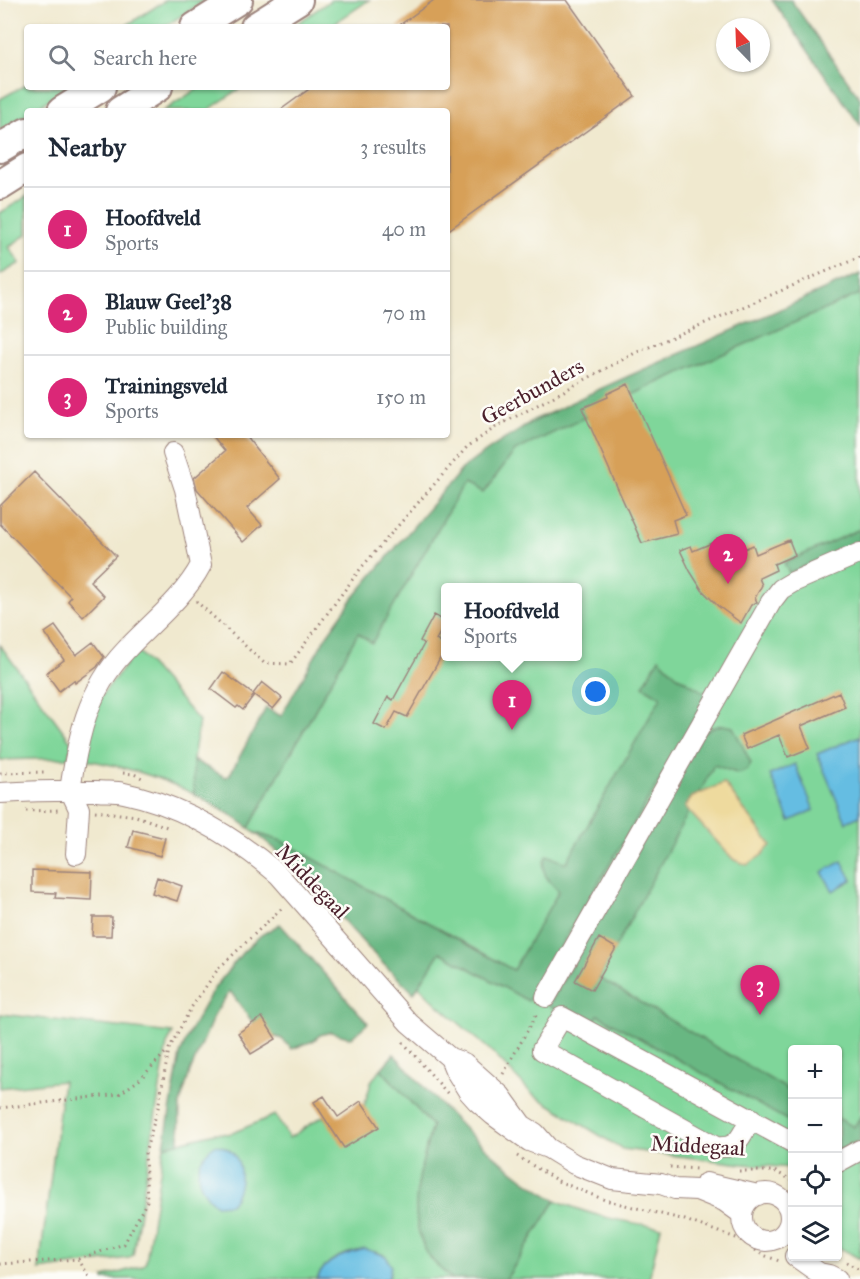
<!DOCTYPE html>
<meta charset="utf-8">
<style>
:root{--surface:#fff;--page:#f6f6f7;--text:#1f2937;--muted:#747a83;--line:#e0e1e3;--accent:#db2777}
body{margin:0;font-family:"IM FELL Great Primer",serif;background:var(--page);color:var(--text)}
.controls{position:absolute;right:18px;bottom:18px;display:grid;overflow:hidden;border-radius:6px;box-shadow:0 2px 4px #0004}
.controls button{width:54px;height:54px;display:grid;place-items:center;padding:0;border:0;border-bottom:2px solid var(--line);background:var(--surface);color:var(--text);font:30px sans-serif}
.compass{position:absolute;left:716px;top:18px;width:54px;height:54px;border-radius:50%;background:var(--surface);box-shadow:0 2px 4px #0004;rotate:337deg}
.you{position:absolute;left:596px;top:692px;width:21px;height:21px;margin:-15px;border:4px solid #fff;border-radius:50%;background:#1a73e8;box-shadow:0 0 0 9px #1a73e833}
.badge{display:grid;place-items:center;width:39px;height:39px;border-radius:50%;background:var(--accent);color:#fff;font-size:20px;font-weight:700}
.pin{position:absolute;translate:-50% -50px;filter:drop-shadow(0 2px 3px #0008)}
.pin::after{content:'';position:absolute;top:32px;width:21px;height:18px;background:inherit;clip-path:polygon(0 0,100% 0,50% 100%)}
.popup{position:absolute;left:441px;top:583px;width:141px;height:78px;box-sizing:border-box;display:grid;place-content:center;border-radius:6px;background:var(--surface);filter:drop-shadow(0 2px 4px #0005);font-size:20px;white-space:nowrap;color:var(--muted)}
.popup b{font-size:22px;color:var(--text)}
.popup::after{content:'';position:absolute;left:50%;top:100%;margin-left:-12px;border:12px solid transparent;border-top-color:var(--surface)}
.list{margin:0;padding:0;list-style:none}
h2{display:flex;justify-content:space-between;align-items:center;height:78px;margin:0;padding:0 24px;font-size:26px}
h2 small{font-size:20px;font-weight:400;color:var(--muted)}
.list li{display:grid;grid-template-columns:39px 1fr auto;gap:18px;align-items:center;box-sizing:border-box;height:84px;padding:0 24px;border-top:2px solid var(--line)}
.list b{display:block;font-size:22px;white-space:nowrap}
.list p{margin:0;font-size:20px;white-space:nowrap;color:var(--muted)}
.list em{font-size:20px;font-style:normal;color:var(--muted)}
.icon{flex:none;width:33px;height:33px;fill:none;stroke:currentColor;stroke-width:2;stroke-linecap:round;stroke-linejoin:round}
.map{position:relative;flex:none;width:860px;height:1279px;overflow:hidden}
.search{position:absolute;background:var(--surface);box-shadow:0 2px 4px #0004;left:24px;top:24px;width:426px;height:66px;display:flex;align-items:center;gap:15px;box-sizing:border-box;padding:0 21px;border-radius:6px;color:var(--muted);font-size:22px}
.panel{position:absolute;background:var(--surface);box-shadow:0 2px 4px #0004;left:24px;top:108px;width:426px;height:330px;border-radius:6px}
.map>svg:first-child{display:block}
.green{fill:#7fd69a;stroke:#647a62;stroke-width:1.5;fill-rule:evenodd}
.forest{fill:#67b782;stroke:#586b56;stroke-width:1.5}
.sand{fill:#eeda9e;stroke:#9c7c64;stroke-width:1.5}
.water{fill:#65bde2;stroke:#586e86;stroke-width:1.5}
.building{fill:#d7a059}
.lines{fill:none;stroke-linecap:round;stroke-linejoin:round}
.minor-casing{stroke:#9d847d;stroke-width:22}
.highway-casing{stroke:#9d847d;stroke-width:32}
.path{stroke:#9d847d;stroke-width:3;stroke-dasharray:1.5 4.5;stroke-linecap:butt}
.minor{stroke:#fff;stroke-width:20}
.highway{stroke:#fff;stroke-width:28}
.labels{text-anchor:middle;stroke-width:5;stroke-linejoin:round;paint-order:stroke}
.street-label{font-size:22px;fill:#4a1f2b;stroke:#fdfcf7}
</style>
<div class="map">
<svg width="860" height="1279" viewBox="0 0 860 1279">
<rect width="100%" height="100%" fill="#fdfcf7"/>
<filter id="ink" filterUnits="userSpaceOnUse"><feTurbulence type="fractalNoise" baseFrequency=".0167" numOctaves="2"/><feDisplacementMap in="SourceGraphic" scale="12" xChannelSelector="R" yChannelSelector="G"/><feConvolveMatrix kernelMatrix="1 2 1 2 8 2 1 2 1" color-interpolation-filters="sRGB"/></filter>
<filter id="wash" filterUnits="userSpaceOnUse"><feTurbulence type="fractalNoise" baseFrequency=".008" numOctaves="4" result="noise"/><feDisplacementMap in="SourceGraphic" scale="24" xChannelSelector="R" yChannelSelector="G"/><feGaussianBlur stdDeviation="1.35" result="paint"/><feColorMatrix in="noise" values="0 0 0 0 0 0 0 0 0 0 0 0 0 0 0 0 0 1.4 0 .05"/><feComposite in="paint" operator="in"/></filter>
<g filter="url(#wash)">
<rect width="100%" height="100%" fill="#f0e9cf"/>
<!-- green -->
<path class="green" d="M166,0H206L164,27H124Z
M331,0H369L329,27H292Z
M27,84V87H69L31,111H27V114L0,131V99Z
M200,87H242L207,111H163Z
M27,196V234L9,247L20,263L0,275V213Z
M860,284V1259L838,1247V1050H792V1168L742,1164L622,1149L532,1094L491,1051L438,1005L266,836L255,833L249,828L358,633L463,475L533,420ZM446,588H578V656H446Z
M0,645L72,743L68,758L0,760Z
M137,650L199,721L193,760L194,794C155,775 123,766 80,759L97,701Z
M0,1014L173,1033L167,1044L133,1255L129,1258L39,1270L63,1081L0,1088Z
M381,1069L432,1126L425,1152L429,1257L452,1279H388L390,1275L386,1256C362,1244 327,1254 317,1279H104V1277L142,1266L146,1262L164,1146L215,1133L230,1134L275,1115L289,1138L323,1116L330,1124L364,1106L372,1080Z
M556,1200C590,1216 624,1222 661,1227L649,1279H506Z"/>
<!-- forest -->
<path class="forest" d="M772,0H791L860,98V125Z
M860,274V294L666,379L515,451L483,493L464,484L372,643L358,633L249,828L231,815L194,794L193,760L225,777L229,776L266,708L281,716L327,635L354,597L462,469C522,422 594,391 663,361C729,332 794,303 860,274Z
M860,529V542L789,573L784,563Z
M659,658L676,675L708,695L666,770L528,1001L440,952L414,993C401,980 386,968 374,954C335,913 301,867 255,833L282,841L513,970L559,891C548,881 538,871 547,855L566,863L661,697L643,686Z
M723,725L733,727L751,763L747,770L739,774L714,765L699,794L692,797L685,807L689,811L599,978L792,1092V1123L598,1015L590,1029L549,1006L702,733L713,727Z
M280,924L368,1023L351,1038L331,1032L320,1035L313,1041L292,1049L282,1039L259,1031L230,991L215,1013L190,1072L180,1104L179,1143L164,1146L180,1054L191,1029L213,990L242,953L261,935Z
M394,1054C433,1098 474,1142 521,1177C532,1185 543,1194 556,1200L506,1279H452C444,1272 434,1264 429,1256C404,1218 421,1166 432,1126L381,1069Z
M860,1117V1140L838,1151V1118L854,1127Z"/>
<!-- sand -->
<path class="sand" d="M724,783L771,845L762,855L747,865L733,859L685,807L692,797Z"/>
<!-- water -->
<path class="water" d="M860,736V816L846,822L817,754Z
M795,764L814,810L790,821L770,775Z
M842,861L852,880L833,891L822,872Z
M215,1145C245,1147 246,1186 230,1204L216,1205C195,1187 190,1163 215,1145Z
M365,1249L386,1256L391,1266L388,1279H317C325,1259 345,1254 365,1249Z"/>
<g id="blocks">
<!-- building -->
<path class="building" d="M434,0H567L635,96L447,231V111H279L312,87H447V27H397Z
M628,384L686,515L673,520L677,534L642,543L582,408L608,397L607,394Z
M212,435H245L280,479L247,508L262,525L243,542L197,489L194,478L225,451Z
M34,472L116,556L90,581L104,596L83,617L68,601L71,597L0,524V506Z
M789,540L795,555L774,564L776,570L759,578L762,585L755,598L757,602L751,605L741,623L718,606L702,590L690,571L680,550L691,546L693,551L714,542L716,545L724,542L727,550L730,549L733,554L753,545L756,554Z
M434,615L446,622L436,640L446,646V648L407,717L396,712L386,730L374,724L388,697L393,700L410,669L424,644L420,641Z
M55,626L76,655L93,642L104,657L97,667L75,683L74,680L59,691L46,673L64,660L45,633Z
M223,672L254,695L243,710L238,706L236,708L211,689Z
M262,682L282,698L273,709L253,694Z
M839,692L845,707L801,726L810,748L788,757L779,735L747,749L741,735Z
M133,830L165,838L160,856L128,847Z
M32,870L92,872L91,900L55,898L56,893L32,892Z
M157,877L182,886L177,901L152,893Z
M93,917H112L111,936H92Z
M599,938L616,948L592,990L575,981Z
M262,1017L276,1039L251,1054L238,1033Z
M324,1096L338,1117L361,1101L379,1127L344,1148L314,1102Z"/>
</g>
</g>
<g filter="url(#ink)">
<use href="#blocks" fill-opacity="0" stroke="#9d847d" stroke-width="1.5"/>
<g class="lines">
<defs>
<path id="minor" d="M70,790C78,737 87,691 125,651C151,623 183,599 201,565L185,489L173,453
M70,790L79,809L76,854
M0,793C33,791 64,790 97,791C106,792 116,791 124,793C182,805 233,836 278,874L409,1023L450,1058L464,1063L491,1087L501,1096L522,1125L535,1133L548,1148
M546,997L771,602L781,589L793,582L860,553
M450,1058L455,1070L468,1091L477,1101L493,1115L529,1141L548,1148L574,1164L612,1179L661,1184L675,1189L697,1190L724,1201L742,1214
M751,1118C741,1136 739,1149 716,1147L542,1050L562,1017L792,1142
M838,1162L860,1150
M706,1183L758,1195
M742 1217a24 24 0 1 1 48 0a24 24 0 1 1-48 0Z
M795,1256L819,1273L829,1275L837,1279"/>
<path id="highway" d="M195,27L238,0
M255,27L298,0
M62,111L101,87
M120,111L158,87
M0,148L27,132
M0,185L27,168"/>
</defs>
<!-- minor casing -->
<use href="#minor" class="minor-casing"/>
<!-- highway casing -->
<use href="#highway" class="highway-casing"/>
<!-- path -->
<path class="path" d="M196,601L264,663L290,664L361,568L467,447L496,427L635,353L860,257
M0,773L44,772
M123,773L134,774L142,778
M26,811L61,810
M95,811L136,816L170,828
M403,1042L448,1094
M503,1074L538,1012
M0,1108L119,1094L139,1080L168,1050
M517,1156L558,1181L605,1200L685,1220L739,1239L761,1254L779,1261
M670,1167L697,1169
M739,1171H774L792,1180
M78,1259L91,1279
M846,1262L860,1270
M0,1264L78,1259L124,1244L147,1201L145,1153L158,1108L169,1049L191,1008L218,969L283,907"/>
<!-- minor -->
<use href="#minor" class="minor"/>
<!-- highway -->
<use href="#highway" class="highway"/>
</g>
</g>
<g class="labels">
<!-- street labels -->
<g class="street-label">
<text transform="translate(532 391) rotate(-29)" y="8">Geerbunders</text>
<text transform="translate(313 881) rotate(46)" y="8">Middegaal</text>
<text transform="translate(698 1145) rotate(3)" y="8">Middegaal</text>
</g>
</g>
</svg>
<div class="controls">
<button>+</button>
<button>−</button>
<button><svg class="icon" aria-label="locate" viewBox="0 0 24 24"><circle cx="12" cy="12" r="6"/><path d="M12 2v4M12 18v4M2 12h4M18 12h4"/></svg></button>
<button><svg class="icon" aria-label="layers" viewBox="0 0 24 24"><path d="M12 4l9 5-9 5-9-5zM3 14l9 5 9-5"/></svg></button>
</div>
<svg class="compass" viewBox="-18 -18 36 36"><path d="M0-13l5 13h-10z" fill="#e53935"/><path d="M0 13l5-13h-10z" fill="#747a83"/></svg>
<div class="you"></div>
<div class="pin badge" style="left:512px;top:730px">1</div>
<div class="popup"><b>Hoofdveld</b>Sports</div>
<div class="pin badge" style="left:728px;top:584px">2</div>
<div class="pin badge" style="left:760px;top:1015px">3</div>
<div class="search"><svg class="icon" aria-label="search" viewBox="0 0 24 24"><circle cx="10" cy="10" r="6"/><path d="M15 15l6 6"/></svg>Search here</div>
<section class="panel">
<h2>Nearby<small>3 results</small></h2>
<ul class="list">
<li><span class="badge">1</span><div><b>Hoofdveld</b><p>Sports</p></div><em>40 m</em></li>
<li><span class="badge">2</span><div><b>Blauw Geel'38</b><p>Public building</p></div><em>70 m</em></li>
<li><span class="badge">3</span><div><b>Trainingsveld</b><p>Sports</p></div><em>150 m</em></li>
</ul>
</section>
</div>
